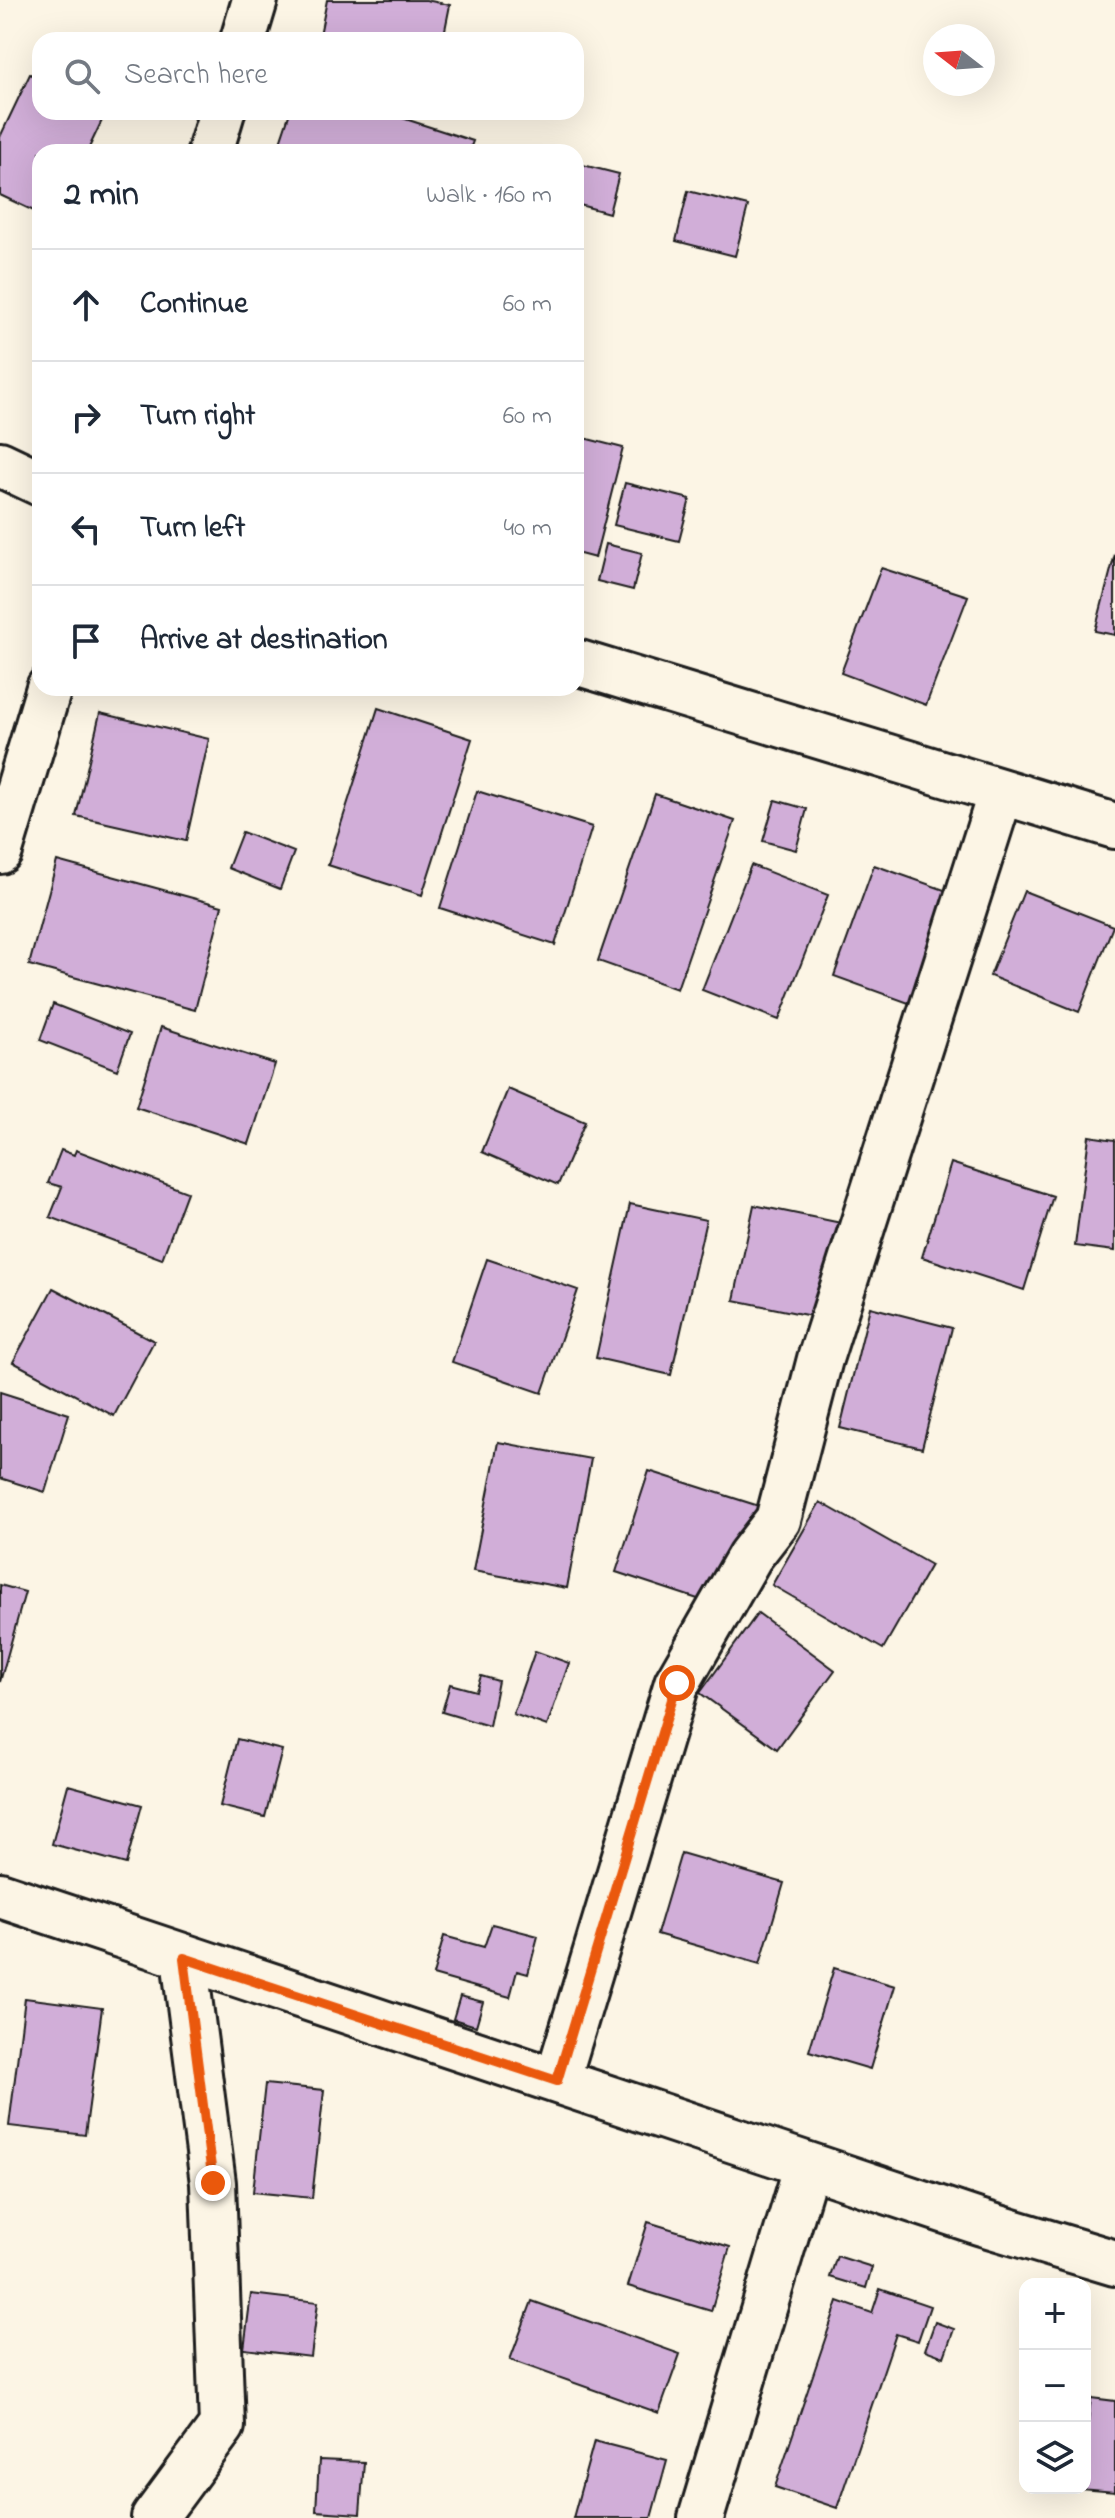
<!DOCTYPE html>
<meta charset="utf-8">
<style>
:root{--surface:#fff;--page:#f2f2f3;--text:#1f2937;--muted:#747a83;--line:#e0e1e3}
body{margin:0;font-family:"Indie Flower",sans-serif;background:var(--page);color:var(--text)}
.controls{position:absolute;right:24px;bottom:24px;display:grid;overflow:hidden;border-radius:16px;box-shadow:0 8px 32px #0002}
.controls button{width:72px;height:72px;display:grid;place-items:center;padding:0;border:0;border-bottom:2px solid var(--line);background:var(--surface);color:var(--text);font:40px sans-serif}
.compass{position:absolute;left:923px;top:24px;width:72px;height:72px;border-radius:50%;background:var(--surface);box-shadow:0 8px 32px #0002;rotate:287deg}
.stop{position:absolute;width:24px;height:24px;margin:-18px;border:6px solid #ea580c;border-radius:50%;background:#fff}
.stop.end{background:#ea580c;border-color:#fff;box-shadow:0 2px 8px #0008}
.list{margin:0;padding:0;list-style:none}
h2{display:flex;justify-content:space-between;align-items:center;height:104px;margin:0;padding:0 32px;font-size:34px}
h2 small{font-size:26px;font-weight:400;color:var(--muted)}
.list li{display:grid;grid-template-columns:52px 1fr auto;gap:24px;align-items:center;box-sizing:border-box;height:112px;padding:0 32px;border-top:2px solid var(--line)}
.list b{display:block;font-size:30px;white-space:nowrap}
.list em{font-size:26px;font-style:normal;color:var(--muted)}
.icon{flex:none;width:44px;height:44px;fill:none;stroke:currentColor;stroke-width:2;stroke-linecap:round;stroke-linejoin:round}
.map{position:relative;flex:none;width:1115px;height:2518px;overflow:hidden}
.search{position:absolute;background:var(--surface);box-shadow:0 8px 32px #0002;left:32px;top:32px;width:552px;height:88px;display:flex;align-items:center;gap:20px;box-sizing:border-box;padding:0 28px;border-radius:24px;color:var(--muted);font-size:30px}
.panel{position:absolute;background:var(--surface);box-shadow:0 8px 32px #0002;left:32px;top:144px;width:552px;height:552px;border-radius:24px}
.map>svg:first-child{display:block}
.building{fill:#d1aed8;stroke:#1c1c1c;stroke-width:2}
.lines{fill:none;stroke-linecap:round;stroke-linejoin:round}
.minor-casing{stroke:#1c1c1c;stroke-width:50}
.minor{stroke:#fcf5e5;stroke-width:44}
.route{stroke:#ea580c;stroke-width:10}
</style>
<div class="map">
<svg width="1115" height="2518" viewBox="0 0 1115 2518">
<rect width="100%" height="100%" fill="#fcf5e5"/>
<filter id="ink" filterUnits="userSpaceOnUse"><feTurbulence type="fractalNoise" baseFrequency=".0125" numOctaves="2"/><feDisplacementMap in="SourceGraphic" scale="16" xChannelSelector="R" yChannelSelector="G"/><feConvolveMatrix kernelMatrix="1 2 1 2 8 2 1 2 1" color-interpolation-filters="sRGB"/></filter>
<g filter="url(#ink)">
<!-- building -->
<path class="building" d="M327,0H426L450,5L443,40H319Z
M30,74L40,78V112H106L87,152H40V214L0,195V137Z
M290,112H384L473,141L469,152H290L278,148Z
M579,164L619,174L609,213L576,204V176Z
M688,191L748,206L735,256L676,241Z
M576,436L623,448L595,558L576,553Z
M625,483L690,499L679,541L614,525Z
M606,544L642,553L633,590L597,581Z
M1115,554V635L1095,631Z
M881,568L968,596L926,705L841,673Z
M378,708L472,739L422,895L328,865Z
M100,713L209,739L186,841L76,816Z
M477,791L592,827L555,945L440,908Z
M655,794L735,821L677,989L598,961Z
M775,800L807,809L796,850L763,841Z
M242,832L294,852L280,889L228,868Z
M57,861L222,906L195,1010L29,965Z
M751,865L828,895L779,1020L702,990Z
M874,865L967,898L928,1010L834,976Z
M1024,891L1113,926L1079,1012L990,976Z
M53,1004L130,1034L117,1070L40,1040Z
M161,1027L275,1064L249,1144L136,1107Z
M508,1089L585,1122L558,1185L482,1152Z
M1089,1136L1115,1140V1251L1075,1246Z
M61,1150L74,1155L76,1150L187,1192L162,1259L50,1217L62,1187L48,1183Z
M951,1163L1053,1196L1024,1290L922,1257Z
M630,1204L706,1220L671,1375L596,1358Z
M754,1205L846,1224L826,1319L734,1300Z
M487,1259L578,1290L542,1393L452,1362Z
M53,1288L154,1341L114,1416L13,1362Z
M870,1307L952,1328L922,1448L840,1428Z
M0,1392L69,1414L45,1492L0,1478Z
M498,1442L591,1459L567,1588L473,1571Z
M649,1471L762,1507L728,1609L616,1572Z
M820,1502L931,1565L883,1649L772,1585Z
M0,1585L25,1592L0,1682Z
M758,1613L835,1670L777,1749L700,1693Z
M535,1651L569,1663L547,1726L513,1714Z
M481,1676L498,1681L489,1726L442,1712L450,1684L476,1691Z
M237,1739L282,1750L265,1817L220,1806Z
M68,1785L142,1805L126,1864L52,1844Z
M681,1853L784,1883L760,1964L657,1934Z
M492,1924L538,1936L528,1974L517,1971L510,1997L433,1975L444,1936L484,1947Z
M834,1968L895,1986L870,2069L809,2051Z
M460,1996L483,2002L476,2026L453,2019Z
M25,1998L102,2008L85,2135L9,2126Z
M265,2084L324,2090L312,2198L253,2192Z
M648,2222L730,2247L711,2311L628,2286Z
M837,2256L872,2267L866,2288L830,2277Z
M880,2289L930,2306L918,2341L896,2334L837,2508L775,2487L838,2301L872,2313Z
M251,2294L318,2302L311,2357L244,2349Z
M532,2301L680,2354L659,2413L510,2360Z
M935,2322L954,2329L944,2357L925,2350Z
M1091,2398L1115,2401V2492L1081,2489L1085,2488V2450Z
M594,2441L667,2460L651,2518H573Z
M319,2460L364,2462L360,2514L316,2511Z"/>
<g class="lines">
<defs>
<path id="minor" d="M243,40L255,0
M210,152L222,112
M0,464L40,483
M576,662L1115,826
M0,851L49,688
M0,1895L979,2222L1115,2263
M557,2081L677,1683L750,1556L778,1520L820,1359L1001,792
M154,2518L222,2426L213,2183L184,1958
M701,2518L807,2165"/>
</defs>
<!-- minor casing -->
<use href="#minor" class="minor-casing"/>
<!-- minor -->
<use href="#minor" class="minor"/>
</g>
</g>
<g class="lines" filter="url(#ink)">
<!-- route -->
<path class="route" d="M213,2183L184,1958L557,2081L677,1683"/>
</g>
</svg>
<div class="controls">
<button>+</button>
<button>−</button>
<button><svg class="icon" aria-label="layers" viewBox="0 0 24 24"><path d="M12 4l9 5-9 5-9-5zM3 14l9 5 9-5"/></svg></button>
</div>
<svg class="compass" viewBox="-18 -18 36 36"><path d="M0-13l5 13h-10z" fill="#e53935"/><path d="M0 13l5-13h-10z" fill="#747a83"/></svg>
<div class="stop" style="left:677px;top:1683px"></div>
<div class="stop end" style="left:213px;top:2183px"></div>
<div class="search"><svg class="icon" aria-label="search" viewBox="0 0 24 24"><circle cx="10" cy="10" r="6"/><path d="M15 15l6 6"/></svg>Search here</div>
<section class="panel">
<h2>2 min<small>Walk · 160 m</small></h2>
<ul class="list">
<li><svg class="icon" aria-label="ahead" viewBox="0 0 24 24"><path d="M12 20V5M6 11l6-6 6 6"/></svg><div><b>Continue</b></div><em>60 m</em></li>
<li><svg class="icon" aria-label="right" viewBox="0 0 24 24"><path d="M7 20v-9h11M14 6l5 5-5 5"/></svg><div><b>Turn right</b></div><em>60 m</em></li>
<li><svg class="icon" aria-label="left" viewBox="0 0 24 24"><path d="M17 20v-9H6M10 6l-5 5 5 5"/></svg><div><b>Turn left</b></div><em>40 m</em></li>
<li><svg class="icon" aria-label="arrive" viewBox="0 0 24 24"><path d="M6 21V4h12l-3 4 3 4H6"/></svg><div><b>Arrive at destination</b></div></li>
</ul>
</section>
</div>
